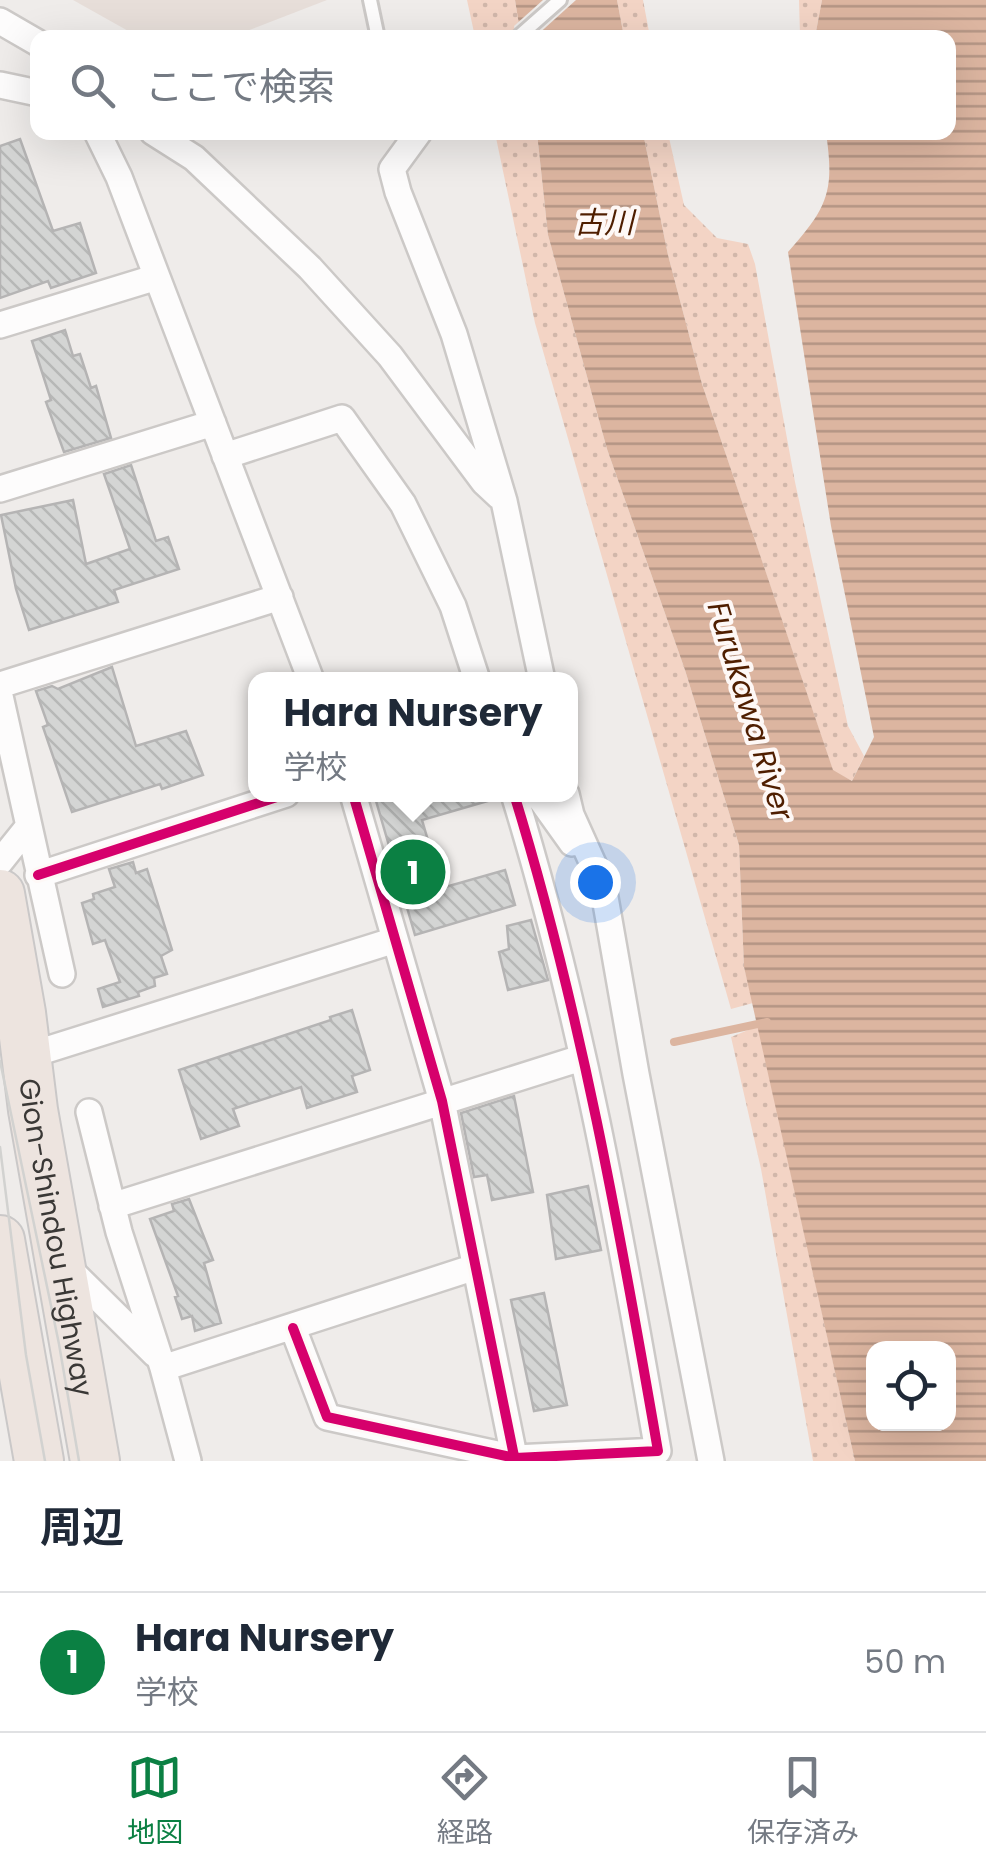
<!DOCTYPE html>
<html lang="ja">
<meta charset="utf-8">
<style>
:root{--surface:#fff;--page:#f6f6f7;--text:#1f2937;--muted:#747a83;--line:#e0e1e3;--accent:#0b8043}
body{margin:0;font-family:Poppins,"Noto Sans JP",sans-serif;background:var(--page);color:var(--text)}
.controls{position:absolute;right:30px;bottom:30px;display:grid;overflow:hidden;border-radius:20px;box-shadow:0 10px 40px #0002}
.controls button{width:90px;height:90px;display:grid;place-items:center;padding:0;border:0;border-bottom:2px solid var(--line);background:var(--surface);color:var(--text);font:50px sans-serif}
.you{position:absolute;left:595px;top:882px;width:35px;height:35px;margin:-25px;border:8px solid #fff;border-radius:50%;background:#1a73e8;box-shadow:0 0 0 15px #1a73e833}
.badge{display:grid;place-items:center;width:65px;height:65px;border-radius:50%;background:var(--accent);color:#fff;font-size:32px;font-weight:700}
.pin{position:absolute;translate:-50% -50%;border:5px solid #fff;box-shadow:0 2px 10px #0006}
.popup{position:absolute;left:248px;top:672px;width:330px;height:130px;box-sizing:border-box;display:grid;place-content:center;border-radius:20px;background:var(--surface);filter:drop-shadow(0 2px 8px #0005);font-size:32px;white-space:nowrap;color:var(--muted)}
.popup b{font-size:38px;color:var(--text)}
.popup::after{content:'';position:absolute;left:50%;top:100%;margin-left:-20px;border:20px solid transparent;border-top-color:var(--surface)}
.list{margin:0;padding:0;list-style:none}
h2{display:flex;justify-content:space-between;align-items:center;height:130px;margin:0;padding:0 40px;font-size:42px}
h2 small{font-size:32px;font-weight:400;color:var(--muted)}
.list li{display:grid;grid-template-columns:65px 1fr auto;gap:30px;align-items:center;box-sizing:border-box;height:140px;padding:0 40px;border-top:2px solid var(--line)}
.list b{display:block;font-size:38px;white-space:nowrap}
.list p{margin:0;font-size:32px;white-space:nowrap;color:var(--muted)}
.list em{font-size:32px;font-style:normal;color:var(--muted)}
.icon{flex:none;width:55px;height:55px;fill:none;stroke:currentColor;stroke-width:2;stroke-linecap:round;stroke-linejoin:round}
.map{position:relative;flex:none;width:986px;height:1461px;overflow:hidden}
.search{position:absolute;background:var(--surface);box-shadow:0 10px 40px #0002;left:30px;right:30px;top:30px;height:110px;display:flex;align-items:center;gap:25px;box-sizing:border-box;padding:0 35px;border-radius:20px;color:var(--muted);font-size:38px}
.sheet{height:270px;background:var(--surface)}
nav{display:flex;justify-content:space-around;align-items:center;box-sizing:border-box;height:140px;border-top:2px solid var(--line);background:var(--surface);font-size:28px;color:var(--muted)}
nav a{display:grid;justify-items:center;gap:5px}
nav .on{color:var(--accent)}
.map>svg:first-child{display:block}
.built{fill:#e7ded9}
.grass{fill:url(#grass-dots)}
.water{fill:url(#water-rules);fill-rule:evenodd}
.pier{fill:#efecea}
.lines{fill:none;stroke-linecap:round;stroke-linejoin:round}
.stream{stroke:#dcb5a0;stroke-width:8}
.building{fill:url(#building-back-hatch);stroke:#b5b4b4;stroke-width:2.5}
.lane-casing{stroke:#ccc9c7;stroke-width:18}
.street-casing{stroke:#ccc9c7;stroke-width:30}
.highway-casing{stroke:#cac8c8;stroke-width:52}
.lane{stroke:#fdfcfc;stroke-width:12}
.street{stroke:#fdfcfc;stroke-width:25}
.highway{stroke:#ede4df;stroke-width:48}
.tram{stroke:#d2d2d0;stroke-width:2.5}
.cycleway-casing{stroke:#fef8f6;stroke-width:16}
.cycleway{stroke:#d6006c;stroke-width:10}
.labels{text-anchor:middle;stroke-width:8;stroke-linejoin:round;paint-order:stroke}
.street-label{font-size:28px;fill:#3a3836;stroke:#fef8f6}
.water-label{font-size:30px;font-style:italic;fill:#4f1e00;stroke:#fef8f6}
</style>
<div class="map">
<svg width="986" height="1461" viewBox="0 0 986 1461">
<defs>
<pattern id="grass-dots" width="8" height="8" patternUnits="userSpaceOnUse" patternTransform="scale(2.5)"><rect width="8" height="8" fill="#f3d4c5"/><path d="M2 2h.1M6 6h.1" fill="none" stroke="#d1b7aa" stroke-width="1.8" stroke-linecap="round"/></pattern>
<pattern id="water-rules" width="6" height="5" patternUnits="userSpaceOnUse" patternTransform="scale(2.5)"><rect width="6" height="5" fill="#dcb5a0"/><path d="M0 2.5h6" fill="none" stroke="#b39483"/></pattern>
<pattern id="building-back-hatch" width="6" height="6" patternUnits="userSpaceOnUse" patternTransform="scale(2.5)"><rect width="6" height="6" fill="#d4d5d4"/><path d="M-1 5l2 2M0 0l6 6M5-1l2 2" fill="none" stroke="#b7b8b7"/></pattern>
</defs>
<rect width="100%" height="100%" fill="#efecea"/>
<!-- built -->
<path class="built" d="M73,0H327L229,38L139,37Z"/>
<!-- grass -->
<path class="grass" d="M467,0H515L521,37H475Z
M617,0H643L650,37H624Z
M799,0H822L815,37L800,35Z
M495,133H537L548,235L607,449L685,670L739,845L744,967L753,1003L731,1009L535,323Z
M643,133H668L684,205L717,238L748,244L755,264L795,482L848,726L864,756L852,781L833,771L702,384L668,255Z
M758,1026L855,1461H813L761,1169L731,1037Z"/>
<!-- water -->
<path class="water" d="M515,0H617L624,37H521Z
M822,0H986V1461H855L744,967L739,845L685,670L607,449L548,235L537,133H643L668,255L702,384L833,770L852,781L874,737L831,526L788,252C827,208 835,192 826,133L948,132V38L815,37ZM948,1348V1424H874V1348Z"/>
<!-- pier -->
<path class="pier" d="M543,0H576L535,37L516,38L514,26Z"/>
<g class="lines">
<!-- stream -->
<path class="stream" d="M674,1042L767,1022"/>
</g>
<!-- building -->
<path class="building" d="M20,139L53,231L80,223L96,273L51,288L48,281L0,298V146Z
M65,330L73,356L80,354L91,388L96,386L111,438L64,452L46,402L51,400L32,341Z
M131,465L156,541L168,537L179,569L114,590L118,602L29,630L16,589L1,515L73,500L86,564L130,549L104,474Z
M112,667L136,746L186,731L203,775L162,789L160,784L72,812L43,727L48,725L36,691L52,686L58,689Z
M374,794H491V800L422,820L442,888L505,870L515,905L415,935Z
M133,862L136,873L147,869L172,950L161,956L167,974L154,978L155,986L138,992L139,996L103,1007L98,989L120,982L105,940L93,944L82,903L94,899L93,894L115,887L109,869Z
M531,920L548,980L508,990L499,952L509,949L507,926Z
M352,1010L370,1070L352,1076L357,1092L307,1108L301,1087L233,1109L239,1126L201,1139L179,1070L331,1020L330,1017Z
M514,1096L533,1192L492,1200L487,1175L474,1177L461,1113Z
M588,1186L601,1250L556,1259L547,1195Z
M189,1199L213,1260L204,1263L221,1323L195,1331L192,1316L182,1319L175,1297L178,1296L150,1219L174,1211L172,1204Z
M544,1293L567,1405L534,1411L511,1300Z"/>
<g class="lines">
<defs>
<path id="lane" d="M370,0L378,38
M517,38L560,0"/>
<path id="street" d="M0,21L38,43
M0,85L38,93
M97,132L119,177L157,277
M153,132L194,158L310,268L390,356L484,482L499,496
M419,132L392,169L398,192L454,334L504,501L542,680
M0,325L157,277L311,680
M225,456L342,418L403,504L453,606L477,680
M0,489L213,423
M0,685L280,597
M0,696L62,974
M353,794L442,1101L515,1461
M537,794L572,843
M566,794L571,815L603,886L636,1074L711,1461
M0,862L28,827
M38,875L286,794
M27,1056L395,940
M89,1112L119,1232L163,1368L188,1461
M112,1206L581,1058
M66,1266L155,1354
M293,1328L327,1417L515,1458L658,1451C620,1231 580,1008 514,794
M163,1368L475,1267"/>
<g id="highway">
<path id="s1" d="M0,894L21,1013L33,1110L95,1461"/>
<path d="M0,1240L39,1461"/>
</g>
</defs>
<!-- lane casing -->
<use href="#lane" class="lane-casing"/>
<!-- street casing -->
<use href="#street" class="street-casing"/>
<!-- highway casing -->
<use href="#highway" class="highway-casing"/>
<!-- lane -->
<use href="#lane" class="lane"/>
<!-- street -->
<use href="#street" class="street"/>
<!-- highway -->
<use href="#highway" class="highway"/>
<!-- tram -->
<path class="tram" d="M0,1061L59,1344L79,1461
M0,1147L26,1355L45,1461"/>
<defs>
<path id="cycleway" d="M353,794L442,1101L515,1461
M38,875L286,794
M293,1328L327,1417L515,1458L658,1451C620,1231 580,1008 514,794"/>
</defs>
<!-- cycleway casing -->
<use href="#cycleway" class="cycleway-casing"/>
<!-- cycleway -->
<use href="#cycleway" class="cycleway"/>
</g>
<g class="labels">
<!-- street labels -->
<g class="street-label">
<text dy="10" stroke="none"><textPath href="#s1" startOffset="348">Gion-Shindou Highway</textPath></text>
</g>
<!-- water labels -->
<g class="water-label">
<text x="604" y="233">古川</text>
<text transform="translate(750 711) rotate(73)" y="10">Furukawa River</text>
</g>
</g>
</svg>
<div class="controls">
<button><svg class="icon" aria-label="locate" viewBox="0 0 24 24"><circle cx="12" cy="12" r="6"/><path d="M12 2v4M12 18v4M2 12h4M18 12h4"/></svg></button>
</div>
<div class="you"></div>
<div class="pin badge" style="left:413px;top:872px">1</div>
<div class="popup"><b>Hara Nursery</b>学校</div>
<div class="search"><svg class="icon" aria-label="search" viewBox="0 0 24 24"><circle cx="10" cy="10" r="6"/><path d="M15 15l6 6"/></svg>ここで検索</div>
</div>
<section class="sheet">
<h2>周辺<small></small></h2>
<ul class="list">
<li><span class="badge">1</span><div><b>Hara Nursery</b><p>学校</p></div><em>50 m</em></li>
</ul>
</section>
<nav>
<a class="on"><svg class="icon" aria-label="map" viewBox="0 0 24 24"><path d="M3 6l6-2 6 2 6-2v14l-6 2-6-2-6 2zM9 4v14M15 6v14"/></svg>地図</a>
<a><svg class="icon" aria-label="directions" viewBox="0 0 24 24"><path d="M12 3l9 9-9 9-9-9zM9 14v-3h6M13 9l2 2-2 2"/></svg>経路</a>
<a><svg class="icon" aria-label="saved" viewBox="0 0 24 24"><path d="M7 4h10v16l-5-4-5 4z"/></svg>保存済み</a>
</nav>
